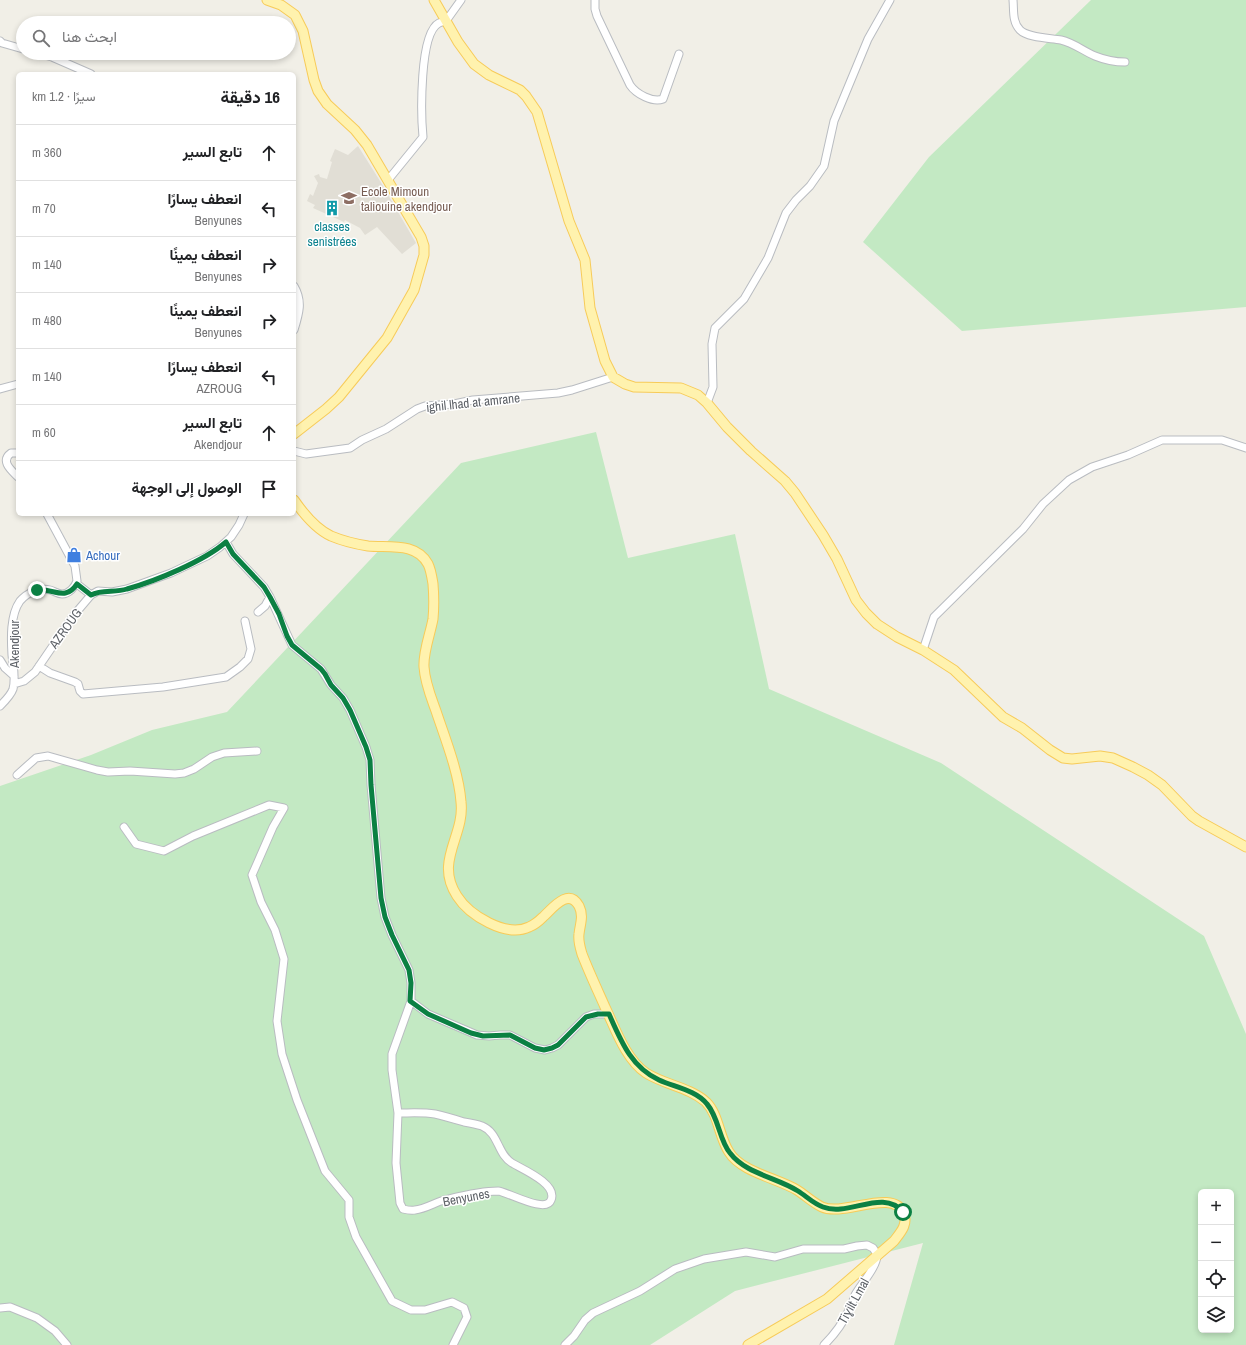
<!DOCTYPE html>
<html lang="ar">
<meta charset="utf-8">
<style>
:root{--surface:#fff;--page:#f2f2f2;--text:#202124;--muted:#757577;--line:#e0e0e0}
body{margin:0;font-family:"Archivo Narrow",Vazirmatn,sans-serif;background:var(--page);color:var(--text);direction:rtl}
.controls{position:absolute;right:12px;bottom:12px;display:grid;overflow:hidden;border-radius:6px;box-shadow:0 2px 6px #0003}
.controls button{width:36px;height:36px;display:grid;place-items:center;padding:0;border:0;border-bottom:1px solid var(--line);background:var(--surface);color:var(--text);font:20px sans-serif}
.stop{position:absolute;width:12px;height:12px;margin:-9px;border:3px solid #0b8043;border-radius:50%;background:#fff}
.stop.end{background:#0b8043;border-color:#fff;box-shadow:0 1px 4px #0008}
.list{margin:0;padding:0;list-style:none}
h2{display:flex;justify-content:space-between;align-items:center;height:52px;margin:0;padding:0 16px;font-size:17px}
h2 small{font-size:13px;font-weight:400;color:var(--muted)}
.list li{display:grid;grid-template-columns:26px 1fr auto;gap:12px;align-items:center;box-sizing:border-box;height:56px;padding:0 16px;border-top:1px solid var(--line)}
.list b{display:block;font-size:15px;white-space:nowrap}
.list p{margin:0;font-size:13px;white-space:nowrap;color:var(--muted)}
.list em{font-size:13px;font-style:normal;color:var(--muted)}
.icon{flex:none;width:22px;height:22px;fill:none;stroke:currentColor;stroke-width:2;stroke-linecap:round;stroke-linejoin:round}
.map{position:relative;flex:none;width:1246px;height:1345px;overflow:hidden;direction:ltr}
.search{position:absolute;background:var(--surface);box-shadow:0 2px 6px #0003;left:16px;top:16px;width:280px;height:44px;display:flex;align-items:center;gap:10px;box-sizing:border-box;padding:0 14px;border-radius:22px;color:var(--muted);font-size:15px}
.panel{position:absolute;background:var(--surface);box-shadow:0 2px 6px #0003;left:16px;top:72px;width:280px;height:444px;border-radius:6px;direction:rtl}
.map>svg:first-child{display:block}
.education{fill:#e1ded5}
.green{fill:#c3e9c3;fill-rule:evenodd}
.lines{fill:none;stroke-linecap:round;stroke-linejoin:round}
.minor-casing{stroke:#b9bcc1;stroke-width:9}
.major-casing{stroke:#f7cb59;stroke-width:11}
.minor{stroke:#fff;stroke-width:7}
.major{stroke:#fff2ae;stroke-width:9}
.route{stroke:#0b8043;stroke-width:5}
.labels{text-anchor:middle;stroke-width:3;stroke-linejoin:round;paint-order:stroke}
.education-label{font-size:13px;fill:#785e54;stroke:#fff;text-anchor:start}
.culture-label{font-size:13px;fill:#0d838f;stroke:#fff}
.street-label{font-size:13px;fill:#5e6268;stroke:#fff}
.shop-label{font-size:13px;fill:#366cbe;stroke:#fff;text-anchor:start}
</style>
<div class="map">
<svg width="1246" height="1345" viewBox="0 0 1246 1345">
<rect width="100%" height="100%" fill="#f1efe7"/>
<!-- education -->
<path class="education" d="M358,146L380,181L416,243L402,254L377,227L365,235L360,228L345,220L344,222L313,208L315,205L307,201L310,194L313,196L318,183L314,176L319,174L320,177L327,179L332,162L330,161L335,149L348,155Z"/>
<!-- green -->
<path class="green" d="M1091,0H1246V307L962,331L863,242L929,157Z
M596,432L628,558L735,534L769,689L941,763L1204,936L1246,1034V1345H894L923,1243L735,1291L650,1345H0V786L91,755L152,730L227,712L461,463ZM1201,1192H1231V1330H1201Z"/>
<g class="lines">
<defs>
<path id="minor" d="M595,0V9L597,16L630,85C636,94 653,103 663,99L679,54
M1013,0C1014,10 1012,22 1020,30C1028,38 1050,38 1061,40C1074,43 1083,51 1095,56C1105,60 1115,62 1125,62
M0,41L2,43L23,49
M37,53L52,57L91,74
M388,180L423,137C421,116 419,33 439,23C441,22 443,22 446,21L461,0
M294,286C303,301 299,314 294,330
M0,389L18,384
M707,403L713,387L712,344L715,328L744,299L768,258L786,213L796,200L810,186L824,166L834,121L868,39L890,0
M294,451L306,454L350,448L362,440L386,429L417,409L425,406L454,404L473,400L558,393L572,390L613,377
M18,453H11C0,461 11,470 18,477
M226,542L233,554L264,587L270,597L292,645L321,669L331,685L343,698L350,710L366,747L370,760L371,785L381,898L385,917L392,935L409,970L411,983V1001L392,1054V1070L398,1113L396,1163L400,1203L403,1209C407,1210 411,1211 415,1210C425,1209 434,1203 444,1200C461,1196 480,1191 498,1191C508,1192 546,1214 551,1200C558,1184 522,1169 512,1163C497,1154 499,1133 482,1126C476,1124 470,1123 464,1122C454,1119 444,1116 435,1114C423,1112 410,1113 398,1113
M77,584L91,595
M258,612L265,606L270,597
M923,650L934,617L1023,529L1043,504L1069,480L1092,467L1128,455L1162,440H1222L1246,448
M0,660L5,668L14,676
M39,666L50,673L75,682L78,684L80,691L83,694L163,687L226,677L240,667L248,659L251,649L245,621
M14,684L24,681L35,672L74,615L91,595L98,591L112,592L127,589L171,573L207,556L220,547L231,537L239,525L244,514
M0,706C5,701 11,695 13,689C16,678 13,666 12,655C11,639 10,615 20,601C27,593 39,587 50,590C54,591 58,594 62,594C69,594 75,587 77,581L75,566L47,514
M17,775L36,758L48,756L97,770L108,772L130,771L175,774L184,773L194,769L212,757L224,753L257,751
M124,827L136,844L164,851L193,836L269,805L284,808L273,827L252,875L261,902L275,930L284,959L277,1021L282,1054L297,1100L325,1171L349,1200V1217L356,1237L392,1301L411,1310H425L452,1302L464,1308L467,1317L453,1345
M411,1001L428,1014L477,1035L489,1036L500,1035H510L535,1048L545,1050L552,1048L558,1045L586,1017L594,1014H609
M0,1308L10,1307L37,1318L55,1331L67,1345
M565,1345L574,1336L585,1320L593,1313L640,1291L675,1269L704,1259L746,1252L775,1257L803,1249H844L857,1246L867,1245L873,1248L877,1254C878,1266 861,1284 855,1295C853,1300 852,1305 849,1310C843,1323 834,1335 824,1345"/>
<path id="major" d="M267,0L281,5L295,15L303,31L314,80L318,91L327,104L355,130L367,145L421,237L424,246V255L414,290L387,338L339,397L326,409L294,434
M434,0L458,42L474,64L489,75L520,90L526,96L537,112L569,221L585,260L590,308L605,361L613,377L625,384L634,387L681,388L698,395L707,403L727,427L751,451L785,481L795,493L823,535L837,559L856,600L866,613L877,624L897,637L923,650L954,670L1003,717L1022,728L1050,750L1063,758L1072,759L1100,756L1113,758L1133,767L1148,775L1162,785L1192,816L1199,821L1246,847
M294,500C303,513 316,529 331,536C343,541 355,544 368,546C389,548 416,542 428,564C431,570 432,578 433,584C434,596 434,608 433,619C430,635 423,652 424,667C425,683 431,697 436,711C445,738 459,773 461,802C465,836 434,861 457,896C469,915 506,938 529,927C534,925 539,921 543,917C552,909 568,887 579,906C584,916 580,924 579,934C578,941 580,947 582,954C589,972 597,989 605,1007C615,1028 626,1060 646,1073C665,1085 689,1087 706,1102C719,1115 719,1137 729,1152C741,1172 777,1178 797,1190C805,1195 813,1203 822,1207C844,1217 894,1187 904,1214C908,1225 900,1233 894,1241L827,1299L748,1345"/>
</defs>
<!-- minor casing -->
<use href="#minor" class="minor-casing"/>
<!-- major casing -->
<use href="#major" class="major-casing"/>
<!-- minor -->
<use href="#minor" class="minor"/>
<!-- major -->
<use href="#major" class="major"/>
</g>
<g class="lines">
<!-- route -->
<path class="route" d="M37,590C54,588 65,602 77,584L91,595C102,589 115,593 127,589C156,581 204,561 226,542L233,554L264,587L270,597L279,614L287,636L292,645L321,669L325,674L331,685L343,698L350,710L366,747L370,760L371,785L381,898L385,917L392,935L409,970L411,983L410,1001L428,1014L471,1033L483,1036L510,1035L535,1048L544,1050L552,1048L558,1045L586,1017L598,1014H609C621,1041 631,1067 659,1080C674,1087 696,1090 707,1104C719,1118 719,1140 730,1153C746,1174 776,1177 798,1191C806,1196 814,1204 823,1207C849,1217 883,1188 903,1212"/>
</g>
<!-- icons -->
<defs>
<symbol id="school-bare" viewBox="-9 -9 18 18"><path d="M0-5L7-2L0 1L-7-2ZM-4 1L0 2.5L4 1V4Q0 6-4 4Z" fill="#8d6e63" stroke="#fff" stroke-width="2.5" paint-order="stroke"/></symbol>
<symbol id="building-bare" viewBox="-9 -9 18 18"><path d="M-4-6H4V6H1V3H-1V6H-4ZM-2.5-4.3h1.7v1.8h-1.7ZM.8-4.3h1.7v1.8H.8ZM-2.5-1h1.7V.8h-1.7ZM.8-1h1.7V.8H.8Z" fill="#0f9aa8" stroke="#fff" stroke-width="2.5" paint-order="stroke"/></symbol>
<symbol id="shop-bare" viewBox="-9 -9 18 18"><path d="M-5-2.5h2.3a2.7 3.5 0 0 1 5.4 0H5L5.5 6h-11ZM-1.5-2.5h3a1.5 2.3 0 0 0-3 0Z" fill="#3f7fe0" stroke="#fff" stroke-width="2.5" paint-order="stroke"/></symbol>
</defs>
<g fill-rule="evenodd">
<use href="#school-bare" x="338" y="187" width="22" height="22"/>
<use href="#building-bare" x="321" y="197" width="22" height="22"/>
<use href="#shop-bare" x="63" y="544" width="22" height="22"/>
</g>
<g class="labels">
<!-- education labels -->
<g class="education-label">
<text x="361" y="196">Ecole Mimoun<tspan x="361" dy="15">taliouine akendjour</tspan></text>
</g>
<!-- culture labels -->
<g class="culture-label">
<text x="332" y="231">classes<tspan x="332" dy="15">senistrées</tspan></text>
</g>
<!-- street labels -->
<g class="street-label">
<text transform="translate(473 402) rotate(-6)" y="5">ighil lhad at amrane</text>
<text transform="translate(65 628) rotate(-54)" y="5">AZROUG</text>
<text transform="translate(14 644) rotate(-90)" y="5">Akendjour</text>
<text transform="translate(466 1197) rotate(-11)" y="5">Benyunes</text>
<text transform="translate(853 1301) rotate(-61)" y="5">Tiɣilt Lmal</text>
</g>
<!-- shop labels -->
<g class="shop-label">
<text x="86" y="560">Achour</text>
</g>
</g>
</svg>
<div class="controls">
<button>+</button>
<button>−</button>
<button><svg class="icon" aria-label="locate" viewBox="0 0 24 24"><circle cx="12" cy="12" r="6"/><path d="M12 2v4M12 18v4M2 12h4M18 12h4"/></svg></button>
<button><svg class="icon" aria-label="layers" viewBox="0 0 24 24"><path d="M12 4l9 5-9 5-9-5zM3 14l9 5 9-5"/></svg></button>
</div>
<div class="stop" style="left:903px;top:1212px"></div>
<div class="stop end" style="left:37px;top:590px"></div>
<div class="search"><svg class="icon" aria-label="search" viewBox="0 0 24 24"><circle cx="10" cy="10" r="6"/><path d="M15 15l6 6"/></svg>ابحث هنا</div>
<section class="panel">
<h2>16 دقيقة<small>سيرًا · 1.2 km</small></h2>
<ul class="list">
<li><svg class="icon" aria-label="ahead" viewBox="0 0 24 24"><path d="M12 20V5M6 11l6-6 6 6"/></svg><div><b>تابع السير</b></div><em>360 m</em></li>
<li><svg class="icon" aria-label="left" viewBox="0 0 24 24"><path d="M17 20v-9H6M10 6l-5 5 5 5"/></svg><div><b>انعطف يسارًا</b><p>Benyunes</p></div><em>70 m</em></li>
<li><svg class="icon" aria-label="right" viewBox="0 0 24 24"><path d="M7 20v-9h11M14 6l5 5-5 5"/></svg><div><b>انعطف يمينًا</b><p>Benyunes</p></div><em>140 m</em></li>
<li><svg class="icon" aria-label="right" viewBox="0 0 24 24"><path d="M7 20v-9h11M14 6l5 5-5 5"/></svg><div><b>انعطف يمينًا</b><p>Benyunes</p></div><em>480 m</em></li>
<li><svg class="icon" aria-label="left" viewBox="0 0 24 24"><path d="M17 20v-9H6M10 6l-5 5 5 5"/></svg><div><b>انعطف يسارًا</b><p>AZROUG</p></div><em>140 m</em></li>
<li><svg class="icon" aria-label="ahead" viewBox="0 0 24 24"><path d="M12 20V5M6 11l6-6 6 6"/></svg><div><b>تابع السير</b><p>Akendjour</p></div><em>60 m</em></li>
<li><svg class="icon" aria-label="arrive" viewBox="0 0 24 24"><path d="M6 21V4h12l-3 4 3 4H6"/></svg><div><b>الوصول إلى الوجهة</b></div></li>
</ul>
</section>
</div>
